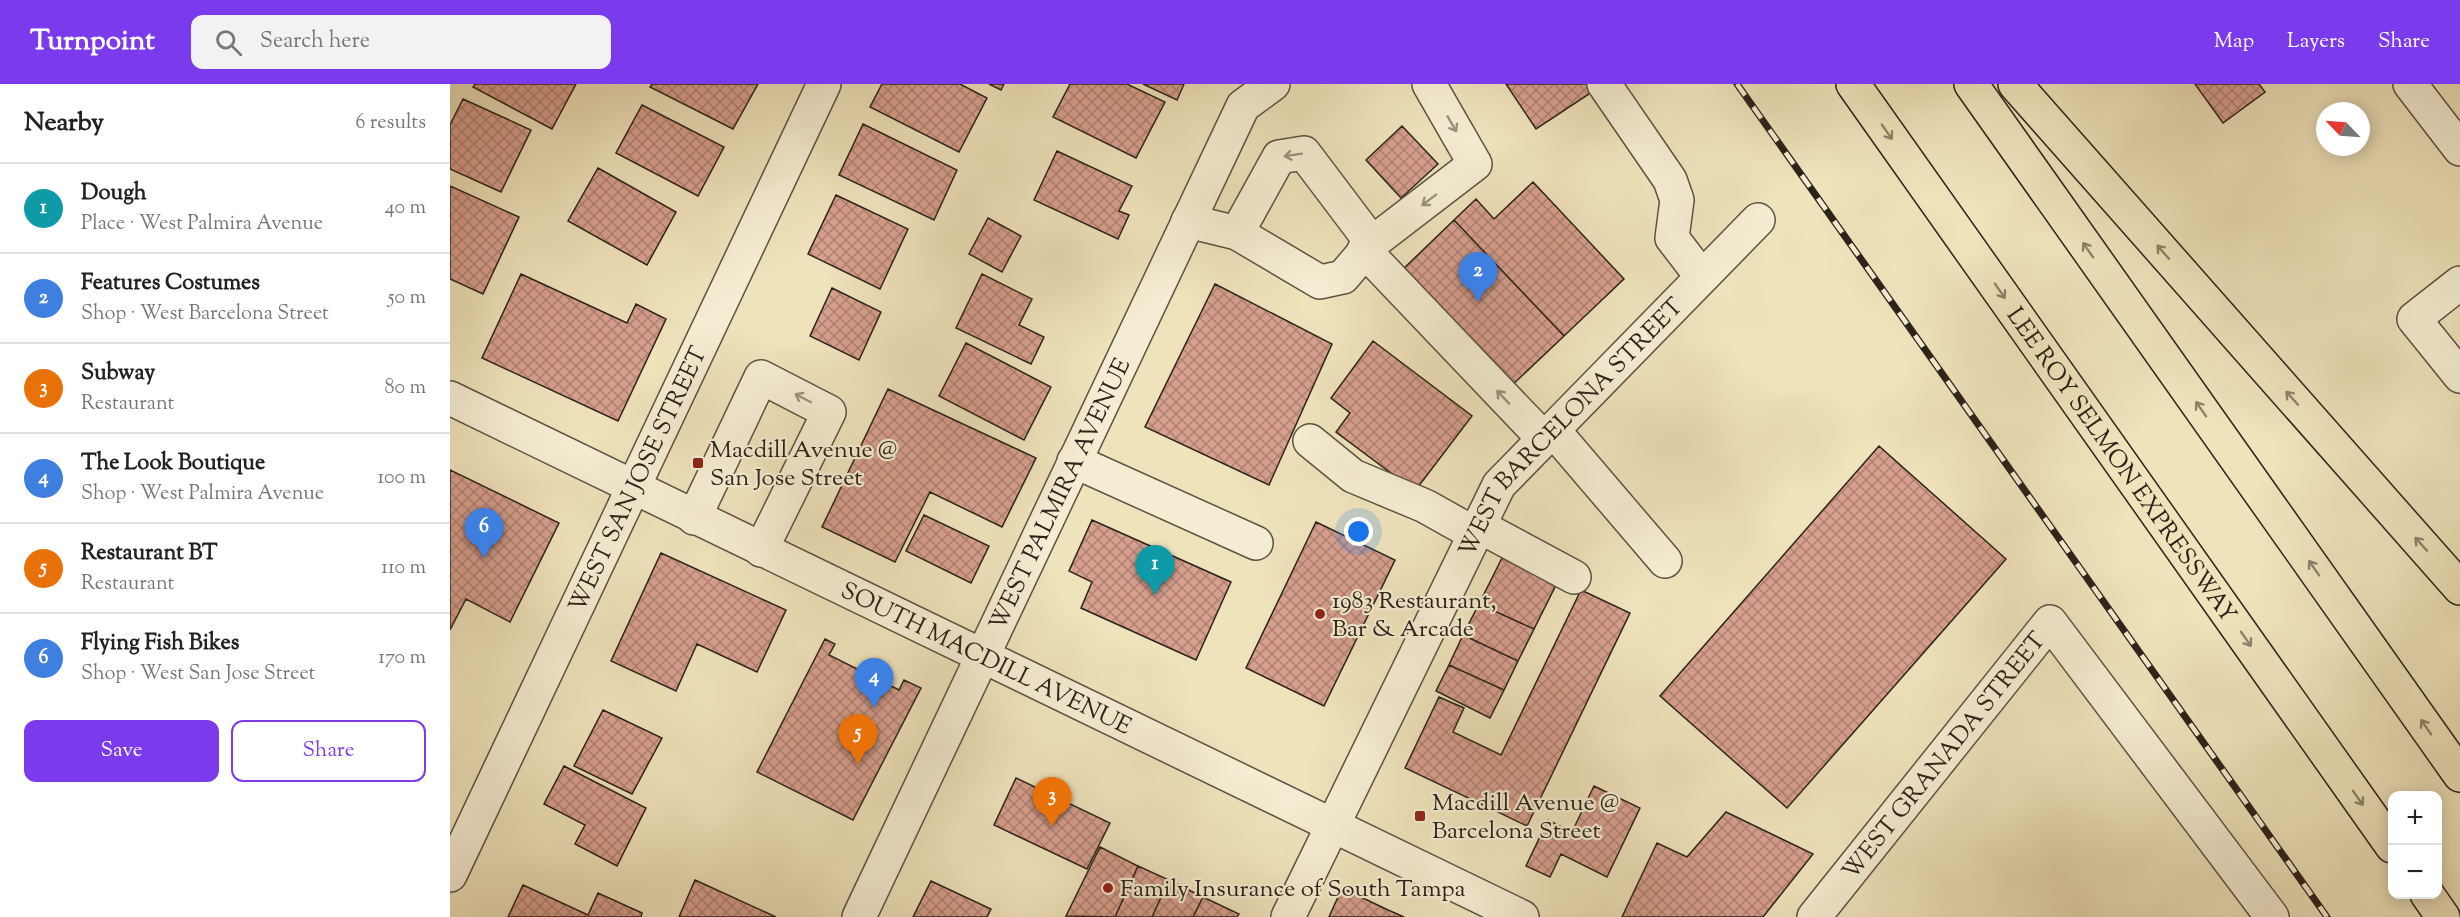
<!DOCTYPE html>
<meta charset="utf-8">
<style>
:root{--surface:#fff;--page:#f2f2f2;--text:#222;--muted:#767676;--line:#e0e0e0;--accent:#7c3aed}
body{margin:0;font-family:"Sorts Mill Goudy",serif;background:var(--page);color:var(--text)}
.controls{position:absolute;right:18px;bottom:18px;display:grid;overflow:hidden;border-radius:12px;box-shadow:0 3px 15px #0003}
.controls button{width:54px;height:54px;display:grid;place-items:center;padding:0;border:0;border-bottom:2px solid var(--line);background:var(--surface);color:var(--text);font:30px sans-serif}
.compass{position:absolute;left:1866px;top:18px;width:54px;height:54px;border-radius:50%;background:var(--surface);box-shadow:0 3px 15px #0003;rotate:295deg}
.you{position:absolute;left:909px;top:448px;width:21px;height:21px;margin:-15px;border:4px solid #fff;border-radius:50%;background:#1a73e8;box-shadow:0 0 0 9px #1a73e833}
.badge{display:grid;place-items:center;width:39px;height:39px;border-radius:50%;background:var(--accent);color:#fff;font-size:20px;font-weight:700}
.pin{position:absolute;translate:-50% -50px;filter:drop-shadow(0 2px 3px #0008)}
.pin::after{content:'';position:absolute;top:32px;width:21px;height:18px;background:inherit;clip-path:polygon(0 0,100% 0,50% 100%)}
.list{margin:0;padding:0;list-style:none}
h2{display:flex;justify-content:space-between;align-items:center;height:78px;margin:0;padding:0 24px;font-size:26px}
h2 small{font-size:20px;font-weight:400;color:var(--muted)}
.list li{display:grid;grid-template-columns:39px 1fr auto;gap:18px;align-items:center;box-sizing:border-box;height:90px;padding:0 24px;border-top:2px solid var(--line)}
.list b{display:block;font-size:22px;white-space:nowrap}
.list p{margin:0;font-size:20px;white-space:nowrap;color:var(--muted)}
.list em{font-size:20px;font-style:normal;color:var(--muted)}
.actions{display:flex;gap:12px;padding:18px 24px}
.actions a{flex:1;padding:14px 0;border:2px solid var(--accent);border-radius:12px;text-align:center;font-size:21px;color:var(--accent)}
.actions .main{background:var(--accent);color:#fff}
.icon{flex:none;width:33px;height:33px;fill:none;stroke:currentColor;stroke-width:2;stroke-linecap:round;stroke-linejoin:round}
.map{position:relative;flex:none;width:2010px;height:833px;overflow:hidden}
header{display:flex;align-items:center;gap:36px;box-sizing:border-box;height:84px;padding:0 30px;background:var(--accent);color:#fff}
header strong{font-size:28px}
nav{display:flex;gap:33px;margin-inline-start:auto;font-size:21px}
.search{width:420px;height:54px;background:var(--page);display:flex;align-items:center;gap:15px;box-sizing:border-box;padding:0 21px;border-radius:12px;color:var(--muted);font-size:22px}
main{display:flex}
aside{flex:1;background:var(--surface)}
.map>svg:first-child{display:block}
.building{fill:url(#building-cross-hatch);stroke:#2b221a;stroke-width:1.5}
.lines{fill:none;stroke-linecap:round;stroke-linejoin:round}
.minor-casing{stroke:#5c5242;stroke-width:36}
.highway-casing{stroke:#2b221a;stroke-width:36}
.minor{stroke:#f5edd3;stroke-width:33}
.highway{stroke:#efe3bc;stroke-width:33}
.rail-casing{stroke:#2b221a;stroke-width:7}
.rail{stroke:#f5edd3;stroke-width:4.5;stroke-dasharray:14;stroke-linecap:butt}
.oneway{stroke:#9a9280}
.oneway2{stroke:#8d826b}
.poi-dot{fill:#8f2418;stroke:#f5edd3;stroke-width:2}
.labels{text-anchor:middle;stroke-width:4.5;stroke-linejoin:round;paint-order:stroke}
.street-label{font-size:24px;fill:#2b221a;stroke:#f5edd3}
.poi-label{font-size:24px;fill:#2b221a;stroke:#f5edd3;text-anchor:start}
</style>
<header>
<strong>Turnpoint</strong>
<div class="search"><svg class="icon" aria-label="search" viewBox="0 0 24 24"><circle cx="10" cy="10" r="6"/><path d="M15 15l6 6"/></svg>Search here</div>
<nav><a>Map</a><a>Layers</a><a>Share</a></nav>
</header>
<main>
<aside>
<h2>Nearby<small>6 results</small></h2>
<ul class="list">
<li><span class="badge" style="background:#0f9aa8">1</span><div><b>Dough</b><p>Place · West Palmira Avenue</p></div><em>40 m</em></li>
<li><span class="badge" style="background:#3f7fe0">2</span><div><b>Features Costumes</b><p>Shop · West Barcelona Street</p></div><em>50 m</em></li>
<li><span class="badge" style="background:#e8710a">3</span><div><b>Subway</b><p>Restaurant</p></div><em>80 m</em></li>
<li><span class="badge" style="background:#3f7fe0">4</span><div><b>The Look Boutique</b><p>Shop · West Palmira Avenue</p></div><em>100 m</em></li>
<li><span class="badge" style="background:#e8710a">5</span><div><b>Restaurant BT</b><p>Restaurant</p></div><em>110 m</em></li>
<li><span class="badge" style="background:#3f7fe0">6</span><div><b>Flying Fish Bikes</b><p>Shop · West San Jose Street</p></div><em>170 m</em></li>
</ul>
<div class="actions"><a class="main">Save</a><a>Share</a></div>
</aside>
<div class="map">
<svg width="2010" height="833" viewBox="0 0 2010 833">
<defs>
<pattern id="building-cross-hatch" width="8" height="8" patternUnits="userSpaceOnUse" patternTransform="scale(1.5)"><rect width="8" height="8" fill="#d79f8e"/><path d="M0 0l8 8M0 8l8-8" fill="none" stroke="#af8173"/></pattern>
</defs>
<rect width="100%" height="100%" fill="#efe3bc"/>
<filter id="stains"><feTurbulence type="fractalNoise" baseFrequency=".00333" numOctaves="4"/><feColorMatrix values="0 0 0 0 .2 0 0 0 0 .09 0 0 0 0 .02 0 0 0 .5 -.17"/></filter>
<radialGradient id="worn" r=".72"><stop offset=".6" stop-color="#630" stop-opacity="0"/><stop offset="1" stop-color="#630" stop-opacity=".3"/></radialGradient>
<!-- building -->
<path class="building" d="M25,0H126L102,45L23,3Z
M202,0H308L283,45L200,3Z
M432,0H510L537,14L509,68L420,23Z
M539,0H554L551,6Z
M620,0H677L715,18L686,74L603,33Z
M693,0H734L727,16Z
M1056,0H1141L1145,6L1086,45Z
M1745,0H1809L1815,8L1773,39Z
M13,15L81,46L51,108L0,85V41Z
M192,21L274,63L248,112L166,69Z
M413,40L507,86L484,136L389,91Z
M952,42L988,80L951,114L916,76Z
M607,67L682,102L669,127L679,131L668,155L584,116Z
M148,84L226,128L197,181L118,137Z
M1083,98L1174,195L1114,252L1004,136L1026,115L1044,135Z
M0,102L69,133L33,210L0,195Z
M386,111L458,145L430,205L358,170Z
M538,134L571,152L552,188L519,170Z
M1004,136L1114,252L1058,305L949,189Z
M71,190L177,239L186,220L216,235L168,337L32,274Z
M532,190L582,215L569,241L594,253L581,280L506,244Z
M765,200L882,260L819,401L695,343Z
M382,204L431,228L409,276L360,252Z
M923,257L1022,332L965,407L886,348L900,329L881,314Z
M516,259L601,303L574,356L489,312Z
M438,305L586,374L552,443L480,408L445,478L372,443Z
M1429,362L1556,475L1337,724L1210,612Z
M0,386L109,439L60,538L16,515L0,546Z
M474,431L539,462L521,499L456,467Z
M642,436L781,498L746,576L631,524L642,498L619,487Z
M866,438L945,476L874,622L796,584Z
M211,469L336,526L307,588L247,560L226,607L161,577Z
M1052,474L1106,501L1084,545L1029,520Z
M1131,506L1180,529L1077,742L955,684L989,613L1014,624L1003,648L1051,671Z
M1029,520L1084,545L1068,577L1013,551Z
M1013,551L1068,577L1054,606L999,581Z
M375,555L385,560L379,571L449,606L454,596L471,604L403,736L307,688Z
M999,581L1054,606L1040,634L986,607Z
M153,626L212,654L182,710L124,682Z
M114,682L196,724L167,782L125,760L135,741L94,720Z
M566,694L660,739L637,785L544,741Z
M1144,702L1190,724L1157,793L1111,770L1100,793L1076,782L1098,736L1122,748Z
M1276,728L1363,770L1313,833H1172L1207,759L1237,773Z
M650,763L688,782L665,833L616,832Z
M688,782L719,796L702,833H665Z
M245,796L326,833H229Z
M719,796L753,813L743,833H702Z
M481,797L541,825L537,833H463Z
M73,801L138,831L148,809L192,829L191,833H58Z
M892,804L938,826L954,833H879Z
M753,813L789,830L787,833H743Z"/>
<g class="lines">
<defs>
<g id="minor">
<path d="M1154,0L1220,96L1227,116L1222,154L1252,193"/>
<path d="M1960,0L2010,65"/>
<path d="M738,137L787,149L870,198L893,193L922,159"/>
<path d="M787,149L829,73L854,69L922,159L1025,80L979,0"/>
<path d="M914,166L1094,355"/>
<path d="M2010,199L1964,235L2010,292"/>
<path id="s1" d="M0,314L1072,833"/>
<path d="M1103,346L1215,477"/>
<path d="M860,357L903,392L975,422L1025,450"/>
<path d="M624,377L806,459"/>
<path d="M244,434L311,293L379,328L311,466"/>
<path d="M1029,442L1124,493"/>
<path id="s2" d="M0,791L374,0"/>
<path id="s3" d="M409,833L793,22L823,0"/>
<path id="s4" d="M838,833L1049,401L1308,136"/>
<path id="s5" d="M1364,833L1600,538L1822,833"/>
</g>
<g id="highway">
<path id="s6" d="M1403,0L1942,762"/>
<path d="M1521,0L2010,691"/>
<path d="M1565,0L2010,504"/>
<path d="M1977,810L1993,833"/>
</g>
</defs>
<!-- minor casing -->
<use href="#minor" class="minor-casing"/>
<!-- highway casing -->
<use href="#highway" class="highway-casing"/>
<!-- minor -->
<use href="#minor" class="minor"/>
<!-- highway -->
<use href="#highway" class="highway"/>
<defs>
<path id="rail" d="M1287,0L1877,833"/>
</defs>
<!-- rail casing -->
<use href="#rail" class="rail-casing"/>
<!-- rail -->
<use href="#rail" class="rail"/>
</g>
<!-- one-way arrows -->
<defs><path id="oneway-shaft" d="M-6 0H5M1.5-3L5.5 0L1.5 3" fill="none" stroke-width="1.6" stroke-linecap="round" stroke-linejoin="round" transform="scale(1.5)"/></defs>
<g class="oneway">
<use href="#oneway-shaft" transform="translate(1002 40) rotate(60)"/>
<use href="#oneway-shaft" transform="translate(843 71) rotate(171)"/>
<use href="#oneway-shaft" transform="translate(979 116) rotate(143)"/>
<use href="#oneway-shaft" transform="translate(1053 313) rotate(-133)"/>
<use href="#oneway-shaft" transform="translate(353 314) rotate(-152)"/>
</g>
<g class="oneway2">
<use href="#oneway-shaft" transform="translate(1437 48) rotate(55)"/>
<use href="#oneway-shaft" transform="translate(1638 166) rotate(-125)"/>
<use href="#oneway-shaft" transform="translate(1713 168) rotate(-131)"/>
<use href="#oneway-shaft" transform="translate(1550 207) rotate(55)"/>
<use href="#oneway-shaft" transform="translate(1842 314) rotate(-132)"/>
<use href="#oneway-shaft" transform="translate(1751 325) rotate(-125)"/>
<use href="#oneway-shaft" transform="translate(1971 460) rotate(-132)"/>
<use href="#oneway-shaft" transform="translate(1864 484) rotate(-125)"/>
<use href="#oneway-shaft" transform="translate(1796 555) rotate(55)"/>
<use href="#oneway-shaft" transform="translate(1976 643) rotate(-125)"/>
<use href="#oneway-shaft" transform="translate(1908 714) rotate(55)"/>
</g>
<!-- markers -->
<g class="poi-dot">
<rect x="242" y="373" width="12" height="12" rx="3"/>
<circle cx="870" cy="530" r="6"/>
<rect x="964" y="726" width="12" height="12" rx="3"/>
<circle cx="658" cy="804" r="6"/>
</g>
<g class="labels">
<!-- street labels -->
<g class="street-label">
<text dy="8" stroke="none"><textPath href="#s4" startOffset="570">WEST BARCELONA STREET</textPath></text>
<text dy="8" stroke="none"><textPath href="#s6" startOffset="466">LEE ROY SELMON EXPRESSWAY</textPath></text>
<text dy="8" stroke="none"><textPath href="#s2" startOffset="438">WEST SAN JOSE STREET</textPath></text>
<text dy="8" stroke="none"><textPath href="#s3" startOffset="468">WEST PALMIRA AVENUE</textPath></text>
<text dy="8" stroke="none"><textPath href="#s1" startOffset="596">SOUTH MACDILL AVENUE</textPath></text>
<text dy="8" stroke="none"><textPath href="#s5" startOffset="207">WEST GRANADA STREET</textPath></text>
</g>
<!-- poi labels -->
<g class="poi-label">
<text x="260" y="373">Macdill Avenue @<tspan x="260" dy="28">San Jose Street</tspan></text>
<text x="882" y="524">1983 Restaurant,<tspan x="882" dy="28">Bar &amp; Arcade</tspan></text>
<text x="982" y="726">Macdill Avenue @<tspan x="982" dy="28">Barcelona Street</tspan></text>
<text x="670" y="812">Family Insurance of South Tampa</text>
</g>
</g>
<rect width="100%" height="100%" filter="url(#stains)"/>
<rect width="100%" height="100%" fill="url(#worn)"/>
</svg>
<div class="controls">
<button>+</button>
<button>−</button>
</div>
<svg class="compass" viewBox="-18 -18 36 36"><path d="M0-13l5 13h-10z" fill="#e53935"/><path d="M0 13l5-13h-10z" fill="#767676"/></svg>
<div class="you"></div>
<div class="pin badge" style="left:705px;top:511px;background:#0f9aa8">1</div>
<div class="pin badge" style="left:1028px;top:218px;background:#3f7fe0">2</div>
<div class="pin badge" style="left:602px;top:743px;background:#e8710a">3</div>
<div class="pin badge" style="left:424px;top:624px;background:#3f7fe0">4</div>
<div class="pin badge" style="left:408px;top:680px;background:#e8710a">5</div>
<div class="pin badge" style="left:34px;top:474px;background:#3f7fe0">6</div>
</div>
</main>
